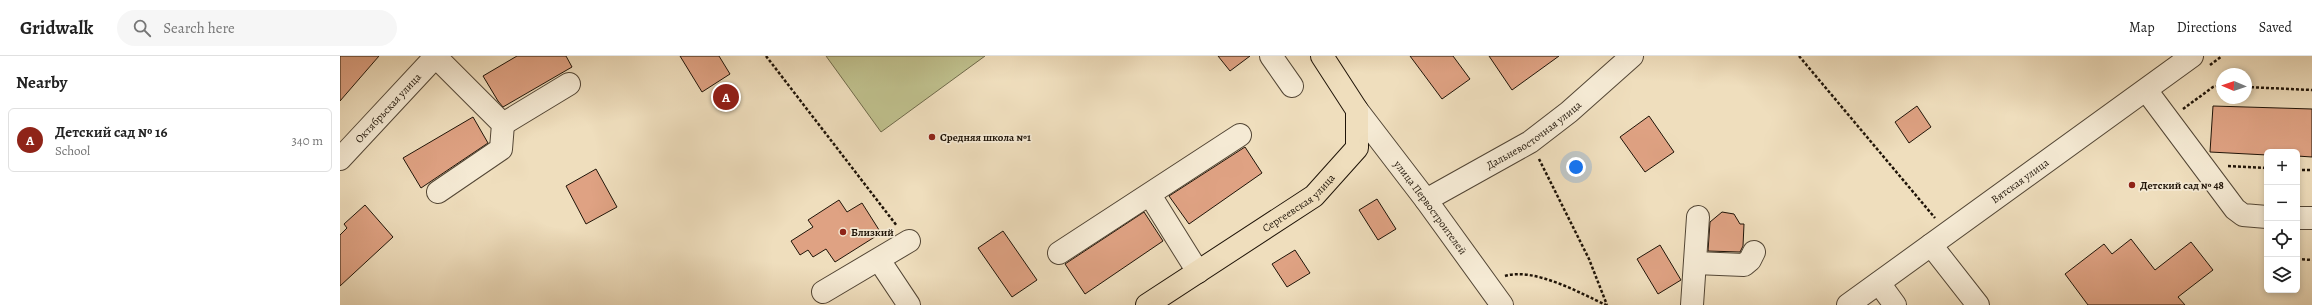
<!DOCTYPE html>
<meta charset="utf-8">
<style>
:root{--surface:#fff;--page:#f6f6f6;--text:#222;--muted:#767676;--line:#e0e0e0;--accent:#8f2418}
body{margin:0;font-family:Alegreya,serif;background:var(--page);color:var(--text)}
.controls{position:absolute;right:12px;bottom:12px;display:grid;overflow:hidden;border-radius:6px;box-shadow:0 2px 6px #0003}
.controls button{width:36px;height:36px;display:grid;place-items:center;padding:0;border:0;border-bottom:1px solid var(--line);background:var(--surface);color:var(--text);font:20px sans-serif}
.compass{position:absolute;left:1876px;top:12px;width:36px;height:36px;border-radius:50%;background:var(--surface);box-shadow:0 2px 6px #0003;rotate:272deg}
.you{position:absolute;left:1236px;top:111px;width:14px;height:14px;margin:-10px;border:3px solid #fff;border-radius:50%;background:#1a73e8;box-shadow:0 0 0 6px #1a73e833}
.badge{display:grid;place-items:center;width:26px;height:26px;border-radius:50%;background:var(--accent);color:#fff;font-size:13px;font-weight:700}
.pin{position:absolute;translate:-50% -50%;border:2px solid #fff;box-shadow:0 1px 4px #0006}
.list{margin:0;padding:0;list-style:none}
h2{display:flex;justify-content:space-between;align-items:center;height:52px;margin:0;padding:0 16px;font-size:17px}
h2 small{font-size:13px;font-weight:400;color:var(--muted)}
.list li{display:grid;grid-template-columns:26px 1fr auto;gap:12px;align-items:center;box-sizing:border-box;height:64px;margin:0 8px 8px;padding:0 8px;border:1px solid var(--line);border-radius:6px}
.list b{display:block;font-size:15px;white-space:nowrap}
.list p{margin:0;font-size:13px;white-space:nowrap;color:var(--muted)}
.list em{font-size:13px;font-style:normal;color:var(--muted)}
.icon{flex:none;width:22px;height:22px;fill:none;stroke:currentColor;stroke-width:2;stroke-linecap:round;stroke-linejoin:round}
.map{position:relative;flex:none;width:1972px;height:249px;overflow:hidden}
header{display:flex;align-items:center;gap:24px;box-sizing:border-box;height:56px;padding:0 20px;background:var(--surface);border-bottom:1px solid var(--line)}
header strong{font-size:19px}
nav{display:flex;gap:22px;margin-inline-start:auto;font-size:14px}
.search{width:280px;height:36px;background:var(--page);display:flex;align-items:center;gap:10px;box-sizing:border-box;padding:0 14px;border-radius:22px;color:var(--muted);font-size:15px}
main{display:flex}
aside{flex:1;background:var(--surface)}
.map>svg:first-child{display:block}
.green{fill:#bfc08d;stroke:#6f6a4a}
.building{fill:#dfa283;stroke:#1f1408}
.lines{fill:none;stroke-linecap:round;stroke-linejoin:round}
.minor-casing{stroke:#534635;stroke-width:24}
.major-casing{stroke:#1f1408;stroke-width:24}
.path{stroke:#1f1408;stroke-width:2.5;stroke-dasharray:3 2;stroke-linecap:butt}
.minor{stroke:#f5ead4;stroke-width:22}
.major{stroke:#efdebd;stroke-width:22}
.poi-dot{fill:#8f2418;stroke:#f5ead4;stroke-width:1.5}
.labels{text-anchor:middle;stroke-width:3.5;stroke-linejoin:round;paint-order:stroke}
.street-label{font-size:11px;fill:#1f1408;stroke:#f5ead4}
.poi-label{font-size:11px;font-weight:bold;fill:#1f1408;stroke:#f5ead4;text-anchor:start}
</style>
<header>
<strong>Gridwalk</strong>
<div class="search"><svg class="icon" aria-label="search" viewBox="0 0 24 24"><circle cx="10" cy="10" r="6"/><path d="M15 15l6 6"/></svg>Search here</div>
<nav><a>Map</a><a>Directions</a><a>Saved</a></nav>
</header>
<main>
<aside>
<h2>Nearby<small></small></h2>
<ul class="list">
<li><span class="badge">A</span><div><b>Детский сад № 16</b><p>School</p></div><em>340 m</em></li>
</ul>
</aside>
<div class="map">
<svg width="1972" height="249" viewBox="0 0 1972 249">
<rect width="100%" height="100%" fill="#efdebd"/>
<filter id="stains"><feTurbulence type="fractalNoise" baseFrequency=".005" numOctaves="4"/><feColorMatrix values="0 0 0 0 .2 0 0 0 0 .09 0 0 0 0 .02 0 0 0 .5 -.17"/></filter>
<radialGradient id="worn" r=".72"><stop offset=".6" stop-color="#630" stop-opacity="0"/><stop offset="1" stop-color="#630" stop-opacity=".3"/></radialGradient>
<!-- green -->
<path class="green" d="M486,0H645L541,76Z"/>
<!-- building -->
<path class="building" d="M0,0H39L0,45Z
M177,0H226L232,11L163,51L158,45L143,20Z
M340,0H379L390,18L362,36Z
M878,0H910L890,15Z
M1070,0H1113L1130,23L1102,43Z
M1149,0H1219L1172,34Z
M1577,50L1591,71L1569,87L1555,66Z
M1873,50L1972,53V101L1957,100V96H1927V99L1870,96Z
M1309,60L1334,96L1305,116L1280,81Z
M133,61L148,87L81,132L63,102Z
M905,91L922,117L849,168L829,140Z
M256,113L277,151L246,168L226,130Z
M1037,143L1056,173L1038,184L1019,154Z
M499,144L507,156L522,147L541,177L495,206L486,193L473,201L468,194L460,199L451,185L473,171L468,164Z
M25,149L53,181L0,230V179L7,172L4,168Z
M804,156L823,185L745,238L725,208Z
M1382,156L1394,158L1400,168H1404L1403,190L1400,196L1368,195L1370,166Z
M663,175L697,224L672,241L638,192Z
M1791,183L1815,214L1851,186L1873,214L1838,241L1845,249H1748L1725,218L1764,188L1772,198Z
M1320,189L1341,224L1318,238L1297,203Z
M955,194L970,217L947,231L932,208Z"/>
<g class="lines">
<defs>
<g id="minor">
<path d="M95,0L163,68L161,93L98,136"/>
<path d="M931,0L952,30"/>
<path d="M1806,34L1895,153L1903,159L1927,161"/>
<path id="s1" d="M1017,54L1086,144L1162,249"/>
<path d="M163,68L229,28"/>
<path id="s2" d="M0,103L96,0"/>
<path d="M810,139L858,216"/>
<path id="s3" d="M1086,144L1190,86L1229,56L1292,0"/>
<path d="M1957,162H1972"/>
<path d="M1591,189L1638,249"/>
<path d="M719,197L900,79"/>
<path d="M539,204L569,249"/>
<path d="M1355,207L1404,209L1410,204L1414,196"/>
<path d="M1539,227L1555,249"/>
<path d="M483,236L569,185"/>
<path d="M1352,249L1358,161"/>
<path id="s4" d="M1508,249L1852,0"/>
</g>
<g id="major">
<path id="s5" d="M807,249L974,140L1017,92V54L982,0"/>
</g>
</defs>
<!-- minor casing -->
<use href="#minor" class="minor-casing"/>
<!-- major casing -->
<use href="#major" class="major-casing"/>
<!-- path -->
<path class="path" d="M426,0L557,170
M1459,0L1595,162
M1870,9L1882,0
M1906,31L1972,34
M1843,53L1873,31L1882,29
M1199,103L1249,203L1267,249
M1888,110L1927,112
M1957,114H1972
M1957,203L1972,204
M1165,220C1194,211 1240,237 1266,249"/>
<!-- minor -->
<use href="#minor" class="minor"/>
<!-- major -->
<use href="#major" class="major"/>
</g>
<!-- markers -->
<g class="poi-dot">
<circle cx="592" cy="81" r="4"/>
<circle cx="1792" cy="129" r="4"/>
<circle cx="503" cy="176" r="4"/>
</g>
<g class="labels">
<!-- street labels -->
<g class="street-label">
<text dy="4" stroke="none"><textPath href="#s2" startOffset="70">Октябрьская улица</textPath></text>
<text dy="4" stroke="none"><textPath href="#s3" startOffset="126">Дальневосточная улица</textPath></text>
<text dy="4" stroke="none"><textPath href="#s4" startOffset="212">Вятская улица</textPath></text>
<text dy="4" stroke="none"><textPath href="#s5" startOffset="183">Сергеевская улица</textPath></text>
<text dy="4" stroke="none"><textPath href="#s1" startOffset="122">улица Первостроителей</textPath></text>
</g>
<!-- poi labels -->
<g class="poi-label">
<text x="600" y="85">Средняя школа №1</text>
<text x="1800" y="133">Детский сад № 48</text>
<text x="511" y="180">Близкий</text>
</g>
</g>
<rect width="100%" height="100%" filter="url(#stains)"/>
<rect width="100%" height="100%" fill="url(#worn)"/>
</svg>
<div class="controls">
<button>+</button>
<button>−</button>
<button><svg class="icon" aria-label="locate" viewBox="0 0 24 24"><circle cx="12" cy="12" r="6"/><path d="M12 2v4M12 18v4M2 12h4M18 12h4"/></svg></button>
<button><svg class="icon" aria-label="layers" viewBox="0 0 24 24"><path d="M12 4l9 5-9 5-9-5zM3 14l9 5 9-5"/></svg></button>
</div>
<svg class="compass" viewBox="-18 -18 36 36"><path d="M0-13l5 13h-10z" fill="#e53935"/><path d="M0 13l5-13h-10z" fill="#767676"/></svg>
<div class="you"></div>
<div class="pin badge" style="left:386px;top:41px">A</div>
</div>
</main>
